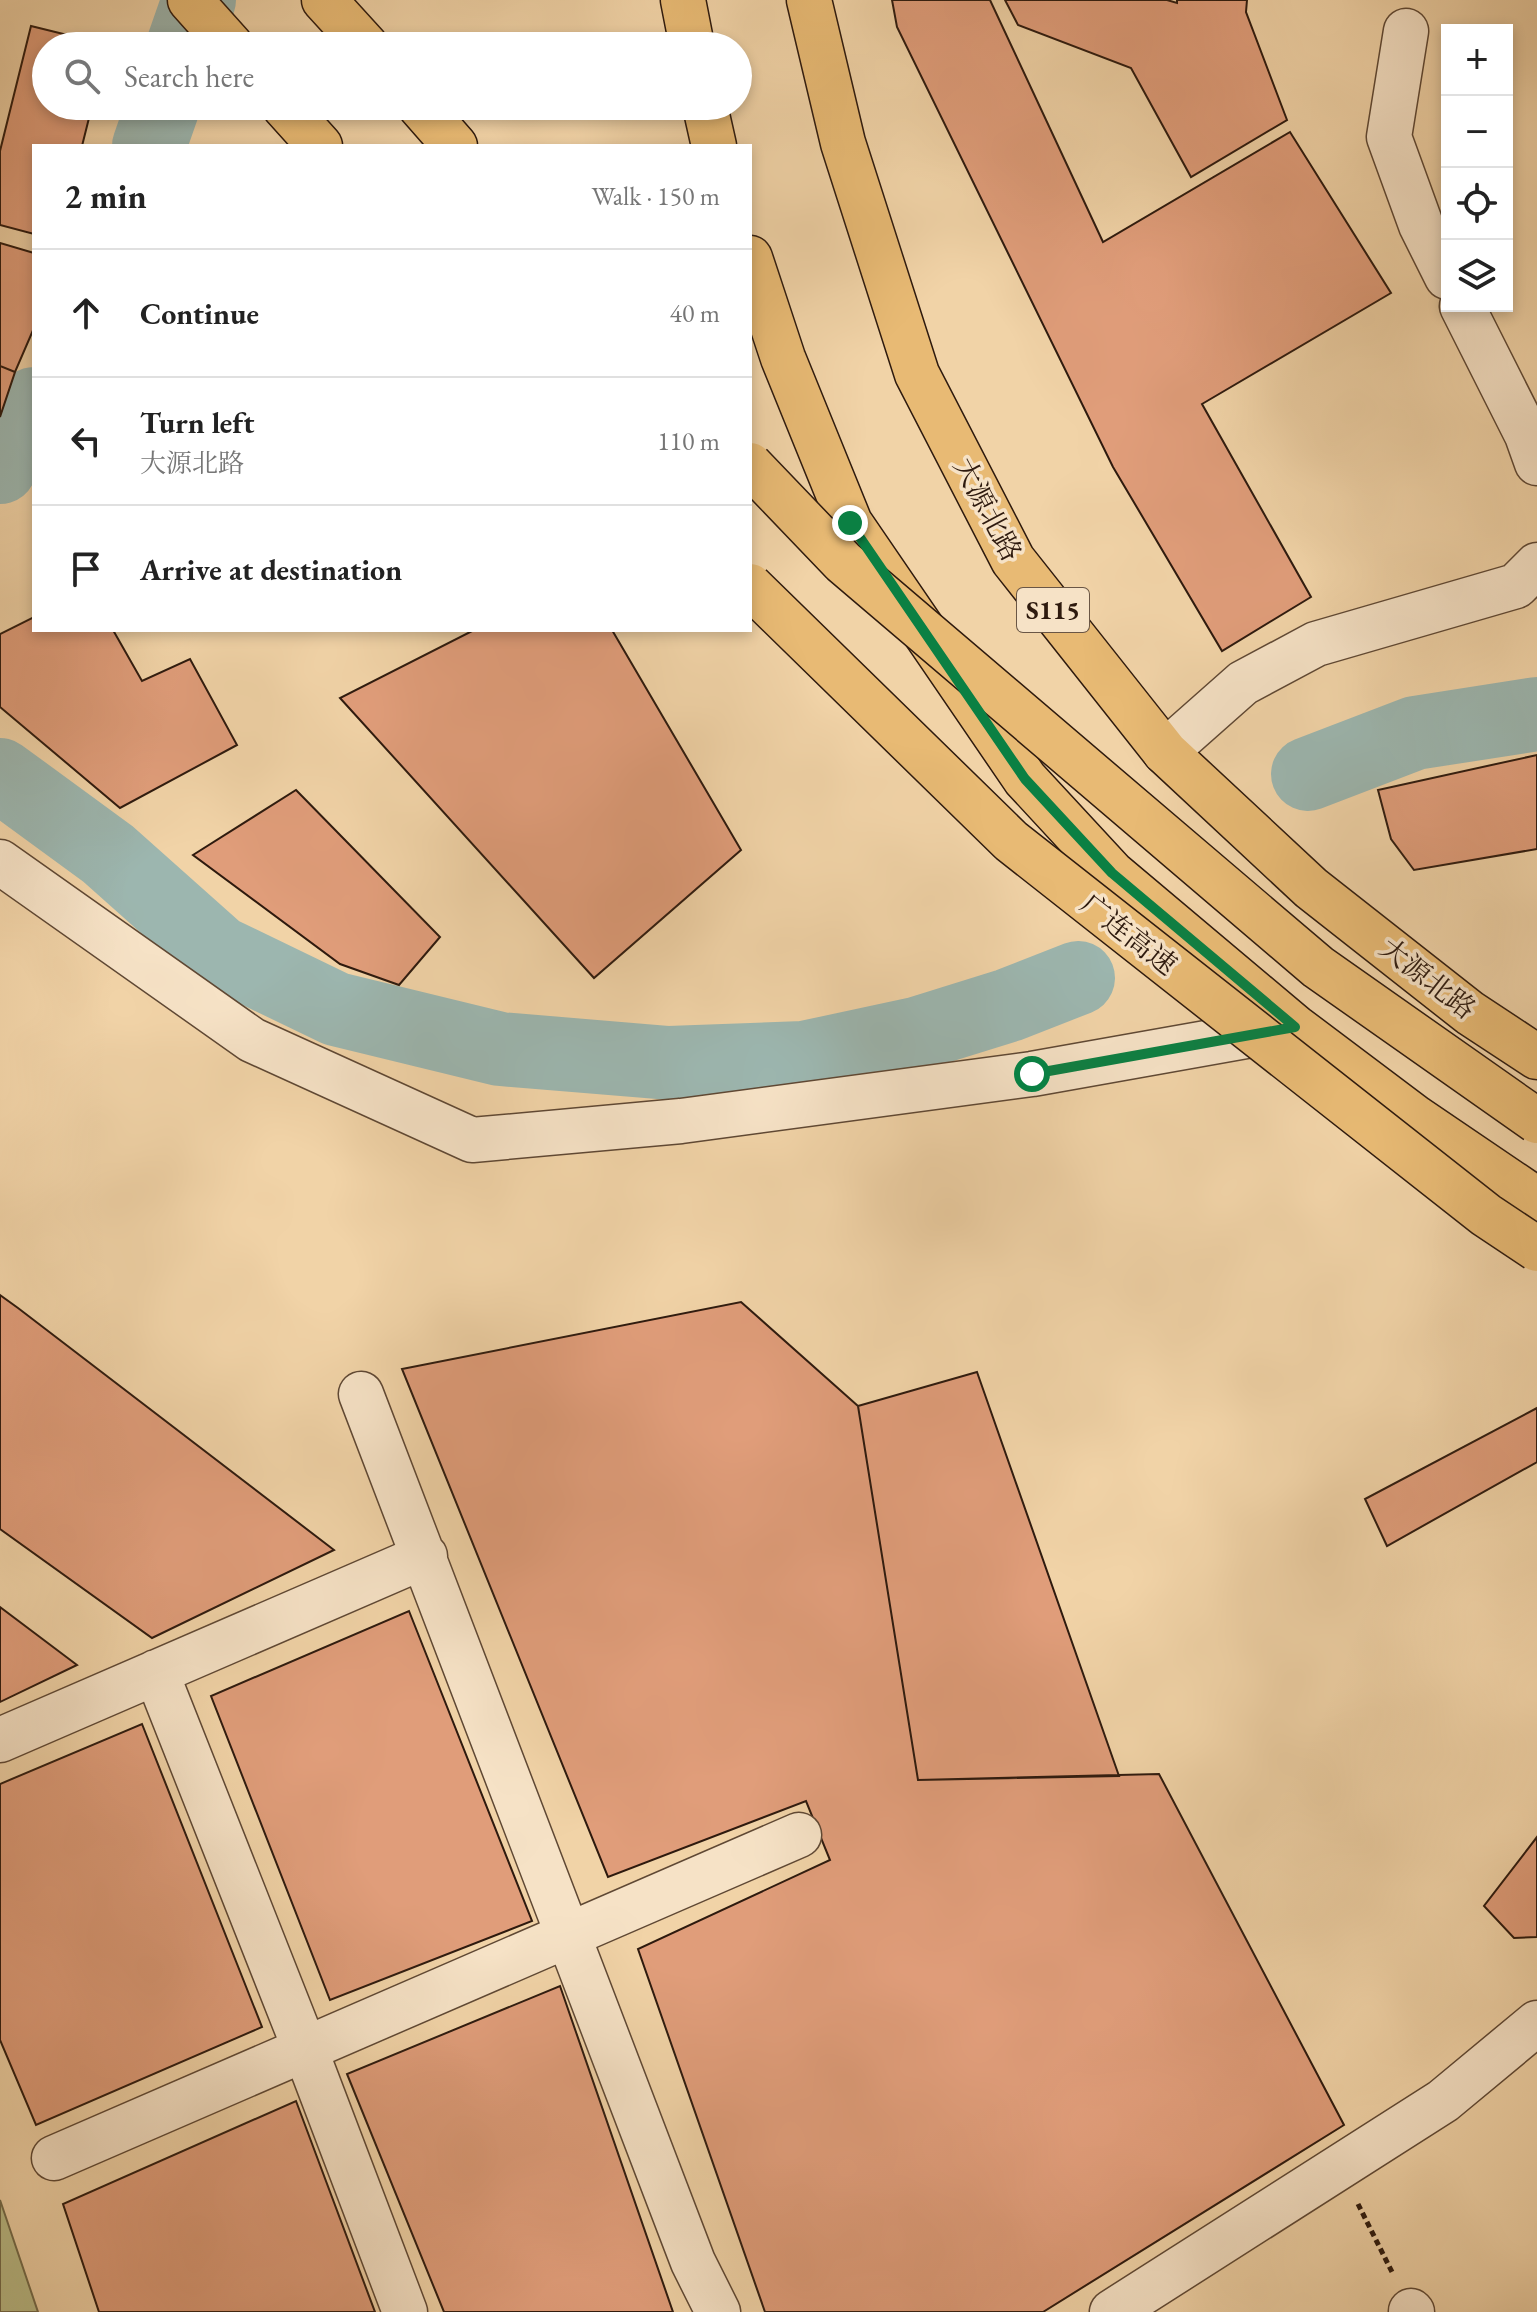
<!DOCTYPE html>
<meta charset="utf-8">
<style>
:root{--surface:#fff;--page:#f2f2f2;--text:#222;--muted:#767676;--line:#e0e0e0}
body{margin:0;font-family:"EB Garamond","Noto Serif SC",serif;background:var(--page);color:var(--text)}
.controls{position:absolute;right:24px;top:24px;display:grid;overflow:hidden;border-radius:0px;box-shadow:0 4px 12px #0003}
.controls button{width:72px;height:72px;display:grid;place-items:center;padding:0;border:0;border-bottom:2px solid var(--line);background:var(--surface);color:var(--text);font:40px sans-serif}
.stop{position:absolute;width:24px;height:24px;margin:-18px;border:6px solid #0b8043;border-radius:50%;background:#fff}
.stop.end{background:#0b8043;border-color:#fff;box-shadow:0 2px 8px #0008}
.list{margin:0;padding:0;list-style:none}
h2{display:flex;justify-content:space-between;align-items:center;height:104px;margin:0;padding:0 32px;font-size:34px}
h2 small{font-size:26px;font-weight:400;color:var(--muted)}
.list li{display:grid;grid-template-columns:52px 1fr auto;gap:24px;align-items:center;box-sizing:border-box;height:128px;padding:0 32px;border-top:2px solid var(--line)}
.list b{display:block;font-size:30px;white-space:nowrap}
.list p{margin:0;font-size:26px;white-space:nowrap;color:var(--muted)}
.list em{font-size:26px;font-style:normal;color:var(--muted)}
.icon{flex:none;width:44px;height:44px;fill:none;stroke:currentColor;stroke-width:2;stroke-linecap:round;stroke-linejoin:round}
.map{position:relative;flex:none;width:1537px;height:2312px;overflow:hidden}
.search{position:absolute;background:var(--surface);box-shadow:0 4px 12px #0003;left:32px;top:32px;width:720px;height:88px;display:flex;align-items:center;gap:20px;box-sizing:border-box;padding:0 28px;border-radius:44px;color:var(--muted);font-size:30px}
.panel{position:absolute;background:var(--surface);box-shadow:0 4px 12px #0003;left:32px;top:144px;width:720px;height:488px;border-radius:0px}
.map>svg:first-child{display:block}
.green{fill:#babc87;stroke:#746b4a;stroke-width:2}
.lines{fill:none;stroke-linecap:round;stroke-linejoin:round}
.river{stroke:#9cb6af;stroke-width:74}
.building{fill:#e09d7a;stroke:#2e1a0e;stroke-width:2}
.minor-casing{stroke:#5f4834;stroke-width:47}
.major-casing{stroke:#2e1a0e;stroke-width:47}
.highway-casing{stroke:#2e1a0e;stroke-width:47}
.path{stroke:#2e1a0e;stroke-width:5;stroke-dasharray:6 4;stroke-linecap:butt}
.minor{stroke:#f6e2c6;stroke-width:44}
.major{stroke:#e8ba74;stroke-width:44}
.highway{stroke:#e8ba74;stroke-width:44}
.highway-bridge-casing{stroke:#2e1a0e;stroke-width:47;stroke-linecap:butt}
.highway-bridge{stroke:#e8ba74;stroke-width:44}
.route{stroke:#0b8043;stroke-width:10}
.labels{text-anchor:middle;stroke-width:7;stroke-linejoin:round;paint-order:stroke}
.shield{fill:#f6e2c6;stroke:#6a5645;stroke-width:2}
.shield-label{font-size:26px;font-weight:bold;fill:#2e1a0e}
.street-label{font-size:28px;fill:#2e1a0e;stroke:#f6e2c6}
</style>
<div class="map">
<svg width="1537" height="2312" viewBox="0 0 1537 2312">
<rect width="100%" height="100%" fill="#f1d3a7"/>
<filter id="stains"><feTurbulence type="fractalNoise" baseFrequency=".0025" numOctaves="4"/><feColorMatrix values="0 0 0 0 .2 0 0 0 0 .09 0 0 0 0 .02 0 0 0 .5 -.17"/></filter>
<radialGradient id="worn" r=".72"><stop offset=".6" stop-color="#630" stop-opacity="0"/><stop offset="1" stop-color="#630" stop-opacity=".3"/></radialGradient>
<!-- green -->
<path class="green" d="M0,2200L38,2312H0Z"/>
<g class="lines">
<!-- river -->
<path class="river" d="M183,46L199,0
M149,146L163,106
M0,467L34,404
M1308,774L1415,733L1537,714
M0,775L108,854L218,952L336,1009L500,1049L669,1063L804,1058L916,1034L1009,1005L1078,978"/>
</g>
<!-- building -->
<path class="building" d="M892,0H990L1103,242L1290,132L1391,293L1202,404L1311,597L1222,651L1113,467L897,27Z
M1005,0H1167L1177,3V0H1247L1246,12L1287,120L1191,177L1131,68L1018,25Z
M31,26L108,45L46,46V106H92L82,146H34V234L0,225V151Z
M0,243L34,253V328L15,372L0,366Z
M0,366L15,372L0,417Z
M34,617V630H113L142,681L190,659L237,745L120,808L0,707V634Z
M474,630H612L741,850L594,978L340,698Z
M1537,755V849L1414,870L1391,839L1378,790Z
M296,790L440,937L399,985L340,964L193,855Z
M0,1295L18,1308L334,1550L152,1638L0,1529Z
M741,1302L858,1406L918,1780L1159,1774L1344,2125L1043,2312H765L638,1949L830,1860L806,1801L608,1877L402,1369Z
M977,1372L1119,1776L918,1780L858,1406Z
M1537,1408V1462L1387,1546L1365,1499Z
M0,1607L77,1665L0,1702Z
M409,1611L532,1921L330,2000L211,1696Z
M142,1724L262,2027L36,2125L0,2040V1784Z
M1537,1837V1937L1514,1938L1484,1906Z
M560,1986L673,2312H444L347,2074Z
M296,2101L375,2312H99L63,2204Z"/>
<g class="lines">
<defs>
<path id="minor" d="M1406,31L1389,137L1421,225L1447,277
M1462,306L1527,435L1537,463
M1165,752L1243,683L1316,644L1516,586L1537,565
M0,862L252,1040L472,1140L681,1121L1032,1074L1285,1029
M361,1394L693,2262L718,2312
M156,1672L305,2049L405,2312
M0,1740L425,1556
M54,2158L799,1835
M1411,2311L1412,2312
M1112,2312L1443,2101L1537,2023"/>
<path id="major" d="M683,0L692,46
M809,0L843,143L917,374L1013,560L1165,752L1311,888L1470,1013L1537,1057
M705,106L714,146
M750,258L783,358L850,523L1025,779L1112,873L1295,1027L1416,1118L1537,1200"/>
<path id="highway" d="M190,0L231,46
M324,0L366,46
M284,106L320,146
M420,106L455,146"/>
</defs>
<!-- minor casing -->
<use href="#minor" class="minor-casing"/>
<!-- major casing -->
<use href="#major" class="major-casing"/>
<!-- highway casing -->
<use href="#highway" class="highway-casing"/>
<!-- path -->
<path class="path" d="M1358,2204L1393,2274"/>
<!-- minor -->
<use href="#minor" class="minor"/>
<!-- major -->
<use href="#major" class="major"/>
<!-- highway -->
<use href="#highway" class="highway"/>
<defs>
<path id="highway-bridge" d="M750,465L843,562L1318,967L1537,1121
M750,586L1011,841L1486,1215L1537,1249"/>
</defs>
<!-- highway-bridge casing -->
<use href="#highway-bridge" class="highway-bridge-casing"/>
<!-- highway-bridge -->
<use href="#highway-bridge" class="highway-bridge"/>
</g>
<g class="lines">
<!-- route -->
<path class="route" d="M850,523L1025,779L1112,873L1295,1027L1032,1074"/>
</g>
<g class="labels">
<!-- shield labels -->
<rect class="shield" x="1017" y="588" width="72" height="44" rx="6"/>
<g class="shield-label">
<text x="1053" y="619">S115</text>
</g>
<!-- street labels -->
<g class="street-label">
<text transform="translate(988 509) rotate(62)" y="10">大源北路</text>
<text transform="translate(1129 934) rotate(38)" y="10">广连高速</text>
<text transform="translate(1428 978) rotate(38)" y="10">大源北路</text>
</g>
</g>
<rect width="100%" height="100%" filter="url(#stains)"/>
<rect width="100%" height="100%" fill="url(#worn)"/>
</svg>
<div class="controls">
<button>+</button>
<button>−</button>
<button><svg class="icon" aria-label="locate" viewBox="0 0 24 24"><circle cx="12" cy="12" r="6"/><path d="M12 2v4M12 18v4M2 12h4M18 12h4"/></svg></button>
<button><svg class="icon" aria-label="layers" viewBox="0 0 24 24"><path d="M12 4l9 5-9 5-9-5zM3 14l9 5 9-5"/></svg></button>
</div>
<div class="stop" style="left:1032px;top:1074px"></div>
<div class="stop end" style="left:850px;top:523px"></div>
<div class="search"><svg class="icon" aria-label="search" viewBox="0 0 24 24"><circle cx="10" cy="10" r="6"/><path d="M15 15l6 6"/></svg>Search here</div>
<section class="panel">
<h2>2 min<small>Walk · 150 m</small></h2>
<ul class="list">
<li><svg class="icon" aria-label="ahead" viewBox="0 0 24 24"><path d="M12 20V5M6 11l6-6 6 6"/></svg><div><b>Continue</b></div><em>40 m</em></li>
<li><svg class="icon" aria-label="left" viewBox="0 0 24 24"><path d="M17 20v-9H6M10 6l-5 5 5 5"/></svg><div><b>Turn left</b><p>大源北路</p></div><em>110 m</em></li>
<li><svg class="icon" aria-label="arrive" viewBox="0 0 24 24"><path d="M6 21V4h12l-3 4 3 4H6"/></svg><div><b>Arrive at destination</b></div></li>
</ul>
</section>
</div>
